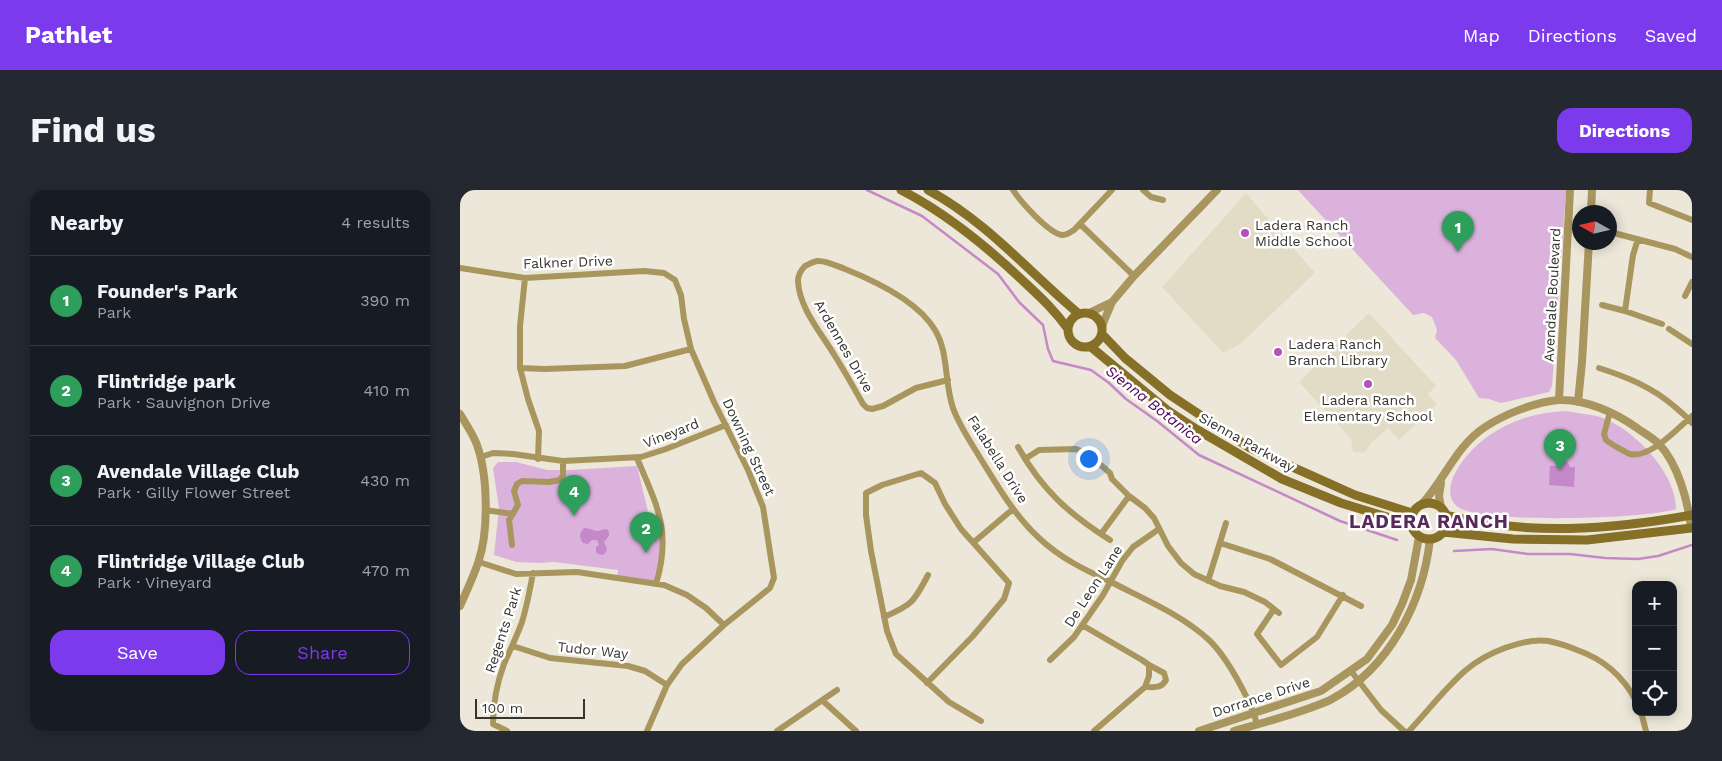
<!DOCTYPE html>
<meta charset="utf-8">
<style>
:root{--surface:#171b24;--page:#242831;--text:#f1f3f6;--muted:#9ea1a6;--line:#363941;--accent:#7c3aed}
body{margin:0;font-family:"Work Sans",sans-serif;background:var(--page);color:var(--text)}
.controls{position:absolute;right:15px;bottom:15px;display:grid;overflow:hidden;border-radius:10px;box-shadow:0 2px 12px #0003}
.controls button{width:45px;height:45px;display:grid;place-items:center;padding:0;border:0;border-bottom:1px solid var(--line);background:var(--surface);color:var(--text);font:25px sans-serif}
.compass{position:absolute;left:1112px;top:15px;width:45px;height:45px;border-radius:50%;background:var(--surface);box-shadow:0 2px 12px #0003;rotate:278deg}
.scale{position:absolute;left:15px;bottom:12px;width:110px;box-sizing:border-box;padding-left:5px;border:2px solid #35342e;border-top:0;font-size:14px;line-height:18px;white-space:nowrap;color:#35342e;-webkit-text-stroke:4px #fff;paint-order:stroke}
.you{position:absolute;left:628px;top:268px;width:18px;height:18px;margin:-12px;border:4px solid #fff;border-radius:50%;background:#1a73e8;box-shadow:0 0 0 8px #1a73e833}
.badge{display:grid;place-items:center;width:32px;height:32px;border-radius:50%;background:var(--accent);color:#fff;font-size:16px;font-weight:700}
.pin{position:absolute;translate:-50% -41px;filter:drop-shadow(0 1px 2px #0008)}
.pin::after{content:'';position:absolute;top:26px;width:18px;height:15px;background:inherit;clip-path:polygon(0 0,100% 0,50% 100%)}
.list{margin:0;padding:0;list-style:none}
h2{display:flex;justify-content:space-between;align-items:center;height:65px;margin:0;padding:0 20px;font-size:21px}
h2 small{font-size:16px;font-weight:400;color:var(--muted)}
.list li{display:grid;grid-template-columns:32px 1fr auto;gap:15px;align-items:center;box-sizing:border-box;height:90px;padding:0 20px;border-top:1px solid var(--line)}
.list b{display:block;font-size:19px;white-space:nowrap}
.list p{margin:0;font-size:16px;white-space:nowrap;color:var(--muted)}
.list em{font-size:16px;font-style:normal;color:var(--muted)}
.actions{display:flex;gap:10px;padding:15px 20px}
.actions a{flex:1;padding:11px 0;border:1px solid var(--accent);border-radius:15px;text-align:center;font-size:18px;color:var(--accent)}
.actions .main{background:var(--accent);color:#fff}
.icon{flex:none;width:28px;height:28px;fill:none;stroke:currentColor;stroke-width:2;stroke-linecap:round;stroke-linejoin:round}
.map{position:relative;flex:none;width:1232px;height:541px;overflow:hidden;border-radius:15px}
header{display:flex;align-items:center;gap:30px;box-sizing:border-box;height:70px;padding:0 25px;background:var(--accent);color:#fff}
header strong{font-size:24px}
nav{display:flex;gap:28px;margin-inline-start:auto;font-size:18px}
.intro{display:flex;align-items:center;justify-content:space-between;box-sizing:border-box;height:120px;padding:0 30px}
h1{margin:0;font-size:35px}
.button{padding:12px 22px;border-radius:15px;background:var(--accent);color:#fff;font-size:18px;font-weight:700}
main{display:flex;gap:30px;padding:0 30px}
aside{flex:1;background:var(--surface);border-radius:15px;box-shadow:0 2px 12px #0003}
.map>svg:first-child{display:block}
.built{fill:#e2dcc6}
.green{fill:#dab2dc}
.water{fill:#c589c9}
.lines{fill:none;stroke-linecap:round;stroke-linejoin:round}
.stream{stroke:#c589c9;stroke-width:2.5}
.minor{stroke:#a9965e;stroke-width:6}
.tertiary{stroke:#a9965e;stroke-width:8}
.secondary{stroke:#866f27;stroke-width:9}
.poi-dot{fill:#b352bb;stroke:#fff;stroke-width:2}
.labels{text-anchor:middle;stroke-width:5;stroke-linejoin:round;paint-order:stroke}
.poi-label{font-size:14px;fill:#35342e;stroke:#fff;text-anchor:start}
.street-label{font-size:14px;fill:#35342e;stroke:#fff}
.water-label{font-size:15px;font-style:italic;fill:#500157;stroke:#fff}
.district-label{font-size:19px;font-weight:bold;letter-spacing:1px;fill:#582a5c;stroke:#fff}
</style>
<header>
<strong>Pathlet</strong>
<nav><a>Map</a><a>Directions</a><a>Saved</a></nav>
</header>
<div class="intro"><h1>Find us</h1><a class="button">Directions</a></div>
<main>
<aside>
<h2>Nearby<small>4 results</small></h2>
<ul class="list">
<li><span class="badge" style="background:#2e9e5b">1</span><div><b>Founder's Park</b><p>Park</p></div><em>390 m</em></li>
<li><span class="badge" style="background:#2e9e5b">2</span><div><b>Flintridge park</b><p>Park · Sauvignon Drive</p></div><em>410 m</em></li>
<li><span class="badge" style="background:#2e9e5b">3</span><div><b>Avendale Village Club</b><p>Park · Gilly Flower Street</p></div><em>430 m</em></li>
<li><span class="badge" style="background:#2e9e5b">4</span><div><b>Flintridge Village Club</b><p>Park · Vineyard</p></div><em>470 m</em></li>
</ul>
<div class="actions"><a class="main">Save</a><a>Share</a></div>
</aside>
<div class="map">
<svg width="1232" height="541" viewBox="0 0 1232 541">
<rect width="100%" height="100%" fill="#ece7d8"/>
<!-- built -->
<path class="built" d="M786,3L855,83L780,154L763,163L702,97Z
M909,123L976,196L968,204L977,214L939,250L928,238L910,254L905,263L893,262L891,249L839,192Z"/>
<!-- green -->
<path class="green" d="M838,0H1106L1092,196L1089,202L1041,213L1029,209L1019,208L996,170L975,148L977,140L972,127L964,123L953,125Z
M1105,221C1117,223 1129,224 1140,227C1173,238 1216,282 1216,319C1186,329 1021,334 998,317C976,300 1006,263 1022,251C1029,245 1039,239 1047,235C1069,225 1082,223 1105,221Z
M38,272H56L87,280H110L177,276L191,334H203L196,394L157,388L158,380L94,372L78,373L56,372L34,365L39,318L33,278Z"/>
<!-- water -->
<path class="water" d="M1102,269L1107,271L1110,277H1115L1114,297L1089,295L1090,276H1096L1100,270Z
M124,338C131,338 133,341 137,341C141,341 143,339 147,339L149,342V346L144,352L147,359L146,362L143,365L138,364L136,362V357L139,355L137,350H132L128,354L123,353C119,347 119,343 124,338Z"/>
<g class="lines">
<!-- stream -->
<path class="stream" d="M407,0L462,26L538,84L559,112L583,135L588,159L593,171L631,180L649,193L666,209L697,231L739,265L880,331L937,350
M994,361L1032,359L1068,364H1110L1145,368L1178,369L1198,366L1232,355"/>
<!-- minor -->
<path class="minor" d="M553,0C560,11 590,45 603,45C607,45 611,42 614,40L652,0
M683,0L691,7L703,10
M1190,0L1189,13L1232,30
M620,34L674,86
M1150,42L1215,59L1232,67
M0,78L65,88L184,81L204,83L215,90L221,105L224,129L231,159L254,212L288,280L303,317L314,388L310,398L264,435L222,474L207,495L187,541
M65,88L60,136V178L68,209L79,241L78,269
M1225,106L1232,92
M1142,115L1165,121L1202,134
M1165,121L1173,65L1178,49
M1209,139L1232,154
M60,178L85,179L165,176L231,159
M1139,178C1167,187 1192,197 1215,217C1221,222 1227,227 1232,233
M488,190L456,198L423,216L412,219L407,218L403,214C394,198 385,182 375,166C362,144 339,118 338,91C338,85 341,80 345,76C349,74 352,72 357,71C365,70 377,76 385,79C415,91 458,111 475,140C489,163 484,192 493,218C499,235 510,251 519,266C537,295 554,325 579,348C600,368 625,380 651,392C684,409 722,425 749,450C767,467 791,511 797,534
M1150,222L1144,244L1146,250C1151,254 1165,262 1170,264C1190,269 1218,238 1232,226
M558,257C582,300 609,324 650,350
M21,267L33,263L53,264L103,271L181,267L206,259L266,235
M177,268C197,316 212,341 196,394
M565,269L579,260L616,259L628,264L650,283L652,289L669,306L685,318L694,328L708,356L721,373L734,384L760,396L784,402L805,412L819,423
M25,320L53,324
M641,344L669,306
M514,352L553,319
M760,353L810,369L901,416
M52,355L49,330L58,315L54,301L57,294L62,291L89,292L100,290L103,285V271
M19,372L56,384L117,382L204,395L227,405L246,418L264,435
M748,391L766,333
M814,419L797,444L821,475L857,447L883,405
M424,427C452,415 454,412 468,385
M622,435L682,470L689,475V486L685,497L634,541
M53,456L90,468L168,476L185,481L207,495
M590,470L614,447L643,405L662,371L673,357L699,339
M891,481L921,520L944,541
M467,493L513,446L544,409L549,393L501,339L485,314L475,293L461,283L422,295L406,303V325L411,361L427,441L436,464L489,512L521,531
M685,497C694,497 701,499 706,490L704,483L689,475
M363,511L396,541
M1181,522L1186,541
M47,541L33,534C33,514 37,493 44,474C50,460 57,446 62,432C67,416 70,399 73,383
M317,541L377,500
M949,541C968,521 985,498 1006,480C1026,463 1062,448 1088,451C1098,453 1108,456 1117,460C1143,469 1163,486 1176,511"/>
<!-- tertiary -->
<path class="tertiary" d="M1131,22L1132,0
M629,123L652,112
M642,138L644,131L652,112L674,86L757,0
M1099,210L1110,0
M1118,212L1122,172L1129,52
M0,224C6,234 13,244 17,255C28,286 29,342 18,373C13,388 6,402 0,416
M981,293L979,306L981,317
M962,314C985,289 996,256 1025,237C1045,224 1075,212 1099,210C1126,209 1156,223 1177,238C1184,243 1193,248 1199,254C1218,274 1228,311 1231,338
M739,541L861,501L907,469L932,435L942,414L951,390L959,347
M774,541C799,534 825,527 850,518C857,515 865,513 872,509C929,478 963,413 970,349"/>
<!-- secondary -->
<path class="secondary" d="M441,0C486,23 524,54 561,89C578,105 594,119 608,139
M468,0C526,31 569,82 619,124
M608 140a17 17 0 1 1 34 0a17 17 0 1 1-34 0Z
M642,144L665,168L710,205L790,258L895,305L952,323
M631,157L707,220L736,239L822,289L881,313L950,334
M951 331a18 18 0 1 1 36 0a18 18 0 1 1-36 0Z
M986,325C1066,346 1151,340 1232,325
M983,342L1053,349L1127,350L1232,338"/>
</g>
<!-- markers -->
<g class="poi-dot">
<circle cx="785" cy="43" r="5"/>
<circle cx="818" cy="162" r="5"/>
<circle cx="908" cy="194" r="5"/>
</g>
<g class="labels">
<!-- poi labels -->
<g class="poi-label">
<text x="795" y="40">Ladera Ranch<tspan x="795" dy="16">Middle School</tspan></text>
<text x="828" y="159">Ladera Ranch<tspan x="828" dy="16">Branch Library</tspan></text>
<text x="908" y="215" text-anchor="middle">Ladera Ranch<tspan x="908" dy="16">Elementary School</tspan></text>
</g>
<!-- street labels -->
<g class="street-label">
<text transform="translate(108 72) rotate(-2)" y="5">Falkner Drive</text>
<text transform="translate(1092 105) rotate(-87)" y="5">Avendale Boulevard</text>
<text transform="translate(384 156) rotate(60)" y="5">Ardennes Drive</text>
<text transform="translate(211 243) rotate(-21)" y="5">Vineyard</text>
<text transform="translate(787 252) rotate(29)" y="5">Sienna Parkway</text>
<text transform="translate(289 257) rotate(65)" y="5">Downing Street</text>
<text transform="translate(538 269) rotate(58)" y="5">Falabella Drive</text>
<text transform="translate(633 396) rotate(-57)" y="5">De Leon Lane</text>
<text transform="translate(43 440) rotate(-72)" y="5">Regents Park</text>
<text transform="translate(133 460) rotate(6)" y="5">Tudor Way</text>
<text transform="translate(801 507) rotate(-18)" y="5">Dorrance Drive</text>
</g>
<!-- water labels -->
<g class="water-label">
<text transform="translate(694 215) rotate(38)" y="5">Sienna Botanica</text>
</g>
<!-- district labels -->
<g class="district-label">
<text x="969" y="338">LADERA RANCH</text>
</g>
</g>
</svg>
<div class="controls">
<button>+</button>
<button>−</button>
<button><svg class="icon" aria-label="locate" viewBox="0 0 24 24"><circle cx="12" cy="12" r="6"/><path d="M12 2v4M12 18v4M2 12h4M18 12h4"/></svg></button>
</div>
<svg class="compass" viewBox="-18 -18 36 36"><path d="M0-13l5 13h-10z" fill="#e53935"/><path d="M0 13l5-13h-10z" fill="#9ea1a6"/></svg>
<div class="scale">100 m</div>
<div class="you"></div>
<div class="pin badge" style="left:998px;top:62px;background:#2e9e5b">1</div>
<div class="pin badge" style="left:186px;top:363px;background:#2e9e5b">2</div>
<div class="pin badge" style="left:1100px;top:280px;background:#2e9e5b">3</div>
<div class="pin badge" style="left:114px;top:326px;background:#2e9e5b">4</div>
</div>
</main>
